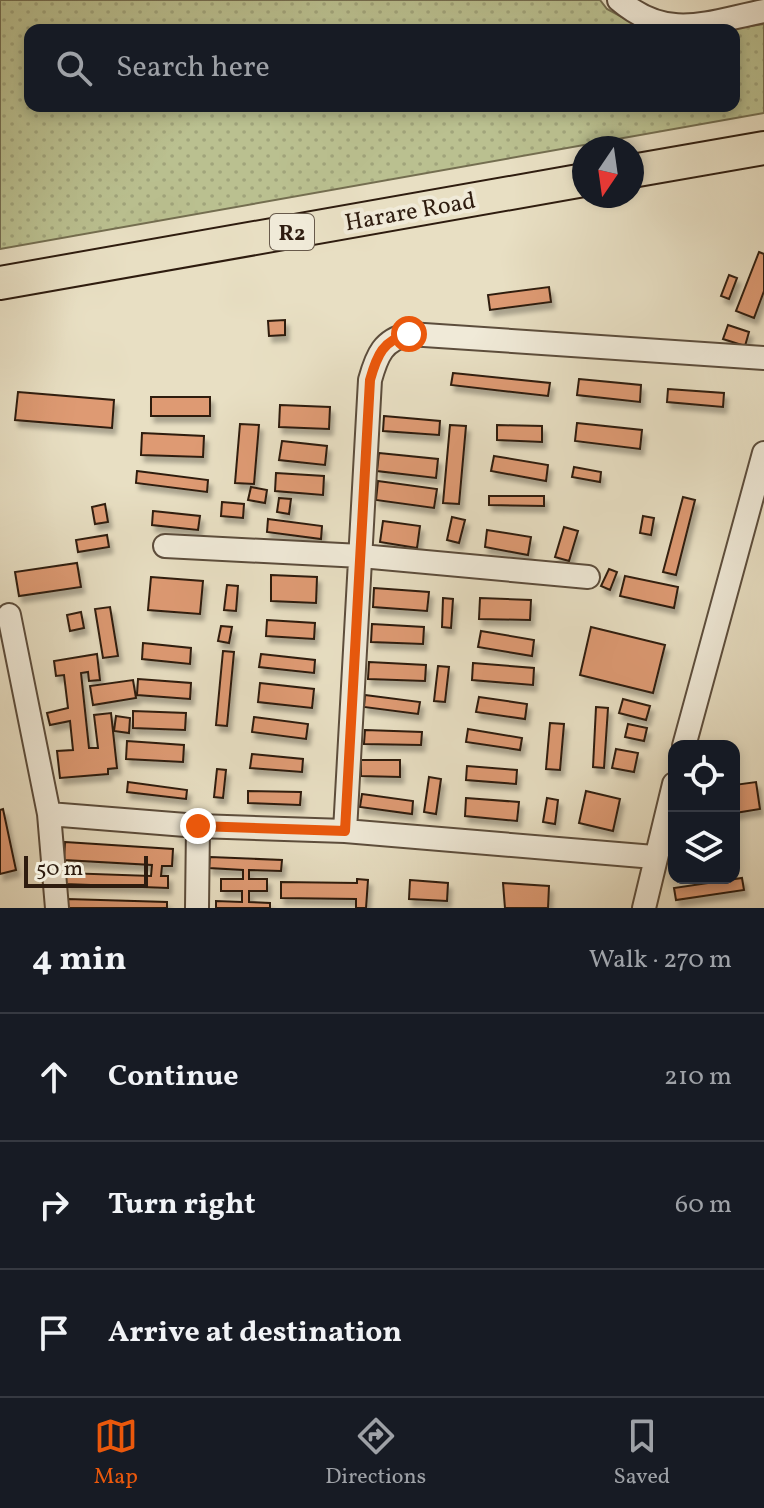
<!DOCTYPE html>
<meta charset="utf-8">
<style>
:root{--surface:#171b24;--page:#20242c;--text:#f1f3f6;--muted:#9ea1a6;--line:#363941;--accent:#ea580c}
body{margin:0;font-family:Vollkorn,serif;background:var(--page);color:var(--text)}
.controls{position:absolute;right:24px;bottom:24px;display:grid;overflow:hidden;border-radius:16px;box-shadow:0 4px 12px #0003}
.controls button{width:72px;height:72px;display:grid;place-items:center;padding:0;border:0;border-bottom:2px solid var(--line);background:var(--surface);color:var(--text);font:40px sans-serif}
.compass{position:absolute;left:572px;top:136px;width:72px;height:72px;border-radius:50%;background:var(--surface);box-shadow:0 4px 12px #0003;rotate:193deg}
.scale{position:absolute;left:24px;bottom:20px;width:124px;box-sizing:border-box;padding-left:8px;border:4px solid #2e1c0f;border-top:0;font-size:22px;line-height:28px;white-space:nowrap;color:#2e1c0f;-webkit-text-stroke:6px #f0ead8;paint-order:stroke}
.stop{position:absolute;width:24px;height:24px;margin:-18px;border:6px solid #ea580c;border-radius:50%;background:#fff}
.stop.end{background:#ea580c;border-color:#fff;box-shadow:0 2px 8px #0008}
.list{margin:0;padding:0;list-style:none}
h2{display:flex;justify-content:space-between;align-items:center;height:104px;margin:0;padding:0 32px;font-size:34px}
h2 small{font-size:26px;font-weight:400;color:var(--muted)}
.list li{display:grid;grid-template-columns:52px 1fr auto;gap:24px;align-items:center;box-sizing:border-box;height:128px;padding:0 32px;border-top:2px solid var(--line)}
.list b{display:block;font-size:30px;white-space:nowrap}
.list em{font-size:26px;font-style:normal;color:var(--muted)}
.icon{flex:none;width:44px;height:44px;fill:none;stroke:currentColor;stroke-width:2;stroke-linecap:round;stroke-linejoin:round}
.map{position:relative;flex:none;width:764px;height:908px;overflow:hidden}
.search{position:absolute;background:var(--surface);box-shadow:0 4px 12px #0003;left:24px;right:24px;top:24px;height:88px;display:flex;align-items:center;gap:20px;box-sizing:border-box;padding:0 28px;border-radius:16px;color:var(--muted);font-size:30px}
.sheet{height:488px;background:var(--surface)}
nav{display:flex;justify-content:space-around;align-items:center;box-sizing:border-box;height:112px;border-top:2px solid var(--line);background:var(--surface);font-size:22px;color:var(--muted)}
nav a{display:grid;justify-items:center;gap:4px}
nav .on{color:var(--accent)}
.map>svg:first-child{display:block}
.grass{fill:url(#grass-dots);stroke:#746e50;stroke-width:2}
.building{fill:#de9a73;stroke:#2e1c0f;stroke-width:2;filter:url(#shadow)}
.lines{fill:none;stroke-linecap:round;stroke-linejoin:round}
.minor-casing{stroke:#5c4d3c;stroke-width:26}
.highway-casing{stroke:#2e1c0f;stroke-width:36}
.minor{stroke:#f0ead8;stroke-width:22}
.highway{stroke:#e8dfc3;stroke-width:32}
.route{stroke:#ea580c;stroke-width:10}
.labels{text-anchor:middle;stroke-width:8;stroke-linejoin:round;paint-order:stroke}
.shield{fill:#f0ead8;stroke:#685a4b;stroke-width:2}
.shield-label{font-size:22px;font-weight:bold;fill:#2e1c0f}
.street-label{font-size:24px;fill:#2e1c0f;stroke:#f0ead8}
</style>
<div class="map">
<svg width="764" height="908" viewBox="0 0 764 908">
<defs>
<pattern id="grass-dots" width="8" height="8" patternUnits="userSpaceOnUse" patternTransform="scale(2)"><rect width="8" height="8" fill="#bac090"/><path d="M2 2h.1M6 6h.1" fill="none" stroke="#a0a47b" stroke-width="1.8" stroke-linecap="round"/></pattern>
<filter id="shadow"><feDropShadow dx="3.5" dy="6" stdDeviation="2" flood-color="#0004"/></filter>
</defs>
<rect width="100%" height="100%" fill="#e8dfc3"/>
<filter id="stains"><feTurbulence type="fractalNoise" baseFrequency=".0025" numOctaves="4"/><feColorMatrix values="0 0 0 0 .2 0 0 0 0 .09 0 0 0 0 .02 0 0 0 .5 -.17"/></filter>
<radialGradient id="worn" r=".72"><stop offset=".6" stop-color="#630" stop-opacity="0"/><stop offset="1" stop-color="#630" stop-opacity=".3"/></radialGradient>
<!-- grass -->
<path class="grass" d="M0,0H600L607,9L646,30H30V106H734V30H724L764,24V113L0,249Z"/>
<!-- building -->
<path class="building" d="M759,252L764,254V291L754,318L736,311Z
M729,275L737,278L729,299L721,296Z
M549,287L551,302L490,310L488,295Z
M285,320V335L269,336L268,321Z
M728,325L749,332L745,346L723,339Z
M453,373L550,383L548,396L451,385Z
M579,379L641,385L640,402L577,395Z
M668,389L724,393L723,407L667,402Z
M18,392L114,400L112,428L15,420Z
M151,397H210V416H151Z
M280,405L330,407L329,429L279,427Z
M384,416L440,421L439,435L383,431Z
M577,423L642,430L640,449L575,441Z
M240,424L259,425L254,484L235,483Z
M450,425L466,426L459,504L443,503Z
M497,425L542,426V442L497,440Z
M142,433L204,436L203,457L141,455Z
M282,441L327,446L325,465L279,460Z
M379,453L438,459L436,478L377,471Z
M494,456L548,465L546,481L491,471Z
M574,467L601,472L600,482L572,477Z
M137,471L208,480L207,492L136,483Z
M276,473L324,476L323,495L275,491Z
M378,481L437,489L434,508L376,500Z
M251,487L267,490L265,503L248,500Z
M489,496H544V506L489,505Z
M683,497L695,500L676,575L663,572Z
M279,498L291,499L289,514L277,512Z
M222,502L244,504L243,518L221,516Z
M105,504L108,522L95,524L92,507Z
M153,511L200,516L198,530L152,525Z
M643,516L654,518L651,535L640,533Z
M452,517L465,520L459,543L447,540Z
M268,519L322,526L321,539L267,532Z
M383,521L420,526L417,548L380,542Z
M564,527L578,531L569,561L555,557Z
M487,530L531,537L528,555L485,547Z
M107,535L109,547L78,552L76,540Z
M77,563L81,587L19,596L15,572Z
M609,569L617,572L610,590L601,586Z
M271,575L317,577L316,603L271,601Z
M625,576L678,587L674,608L620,596Z
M151,577L203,581L200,614L148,610Z
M227,585L238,586L236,611L224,610Z
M374,588L429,592L427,611L373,607Z
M443,598L453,599L451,628L442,627Z
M480,598L531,600L530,620L479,619Z
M110,607L118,656L103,658L95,609Z
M81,612L84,628L70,631L67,615Z
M267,620L315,623L314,639L266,636Z
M372,624L424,627L423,644L371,642Z
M221,626L232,627L229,643L218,641Z
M591,627L665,645L653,693L580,675Z
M481,631L534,640L532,656L478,647Z
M143,643L191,648L190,664L142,659Z
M223,651L234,652L227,726L216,725Z
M97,654L100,680L89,681L88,672L81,673L89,748H98L94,715L111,713L117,768L108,769V774L60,778L57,751L73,750L70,721L50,725L47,713L68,708L64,675L56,676L54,661Z
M261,654L315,660L314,673L259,667Z
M369,662L426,665L425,681L368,679Z
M473,663L534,668L533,685L472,680Z
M438,666L449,667L445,702L434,701Z
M138,679L191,683L190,699L137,695Z
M133,680L136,698L93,705L90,686Z
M260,683L314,689L312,708L258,702Z
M365,695L420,702L418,714L364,707Z
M479,697L527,704L525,719L476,712Z
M623,699L650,706L646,720L619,713Z
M596,707L608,708L604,768L593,767Z
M133,711L186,713L185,730L133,728Z
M116,716L130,718L129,733L114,731Z
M254,717L308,724L306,739L252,732Z
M550,723L564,724L560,770L546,769Z
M628,724L647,728L644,741L625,737Z
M468,729L522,738L520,750L466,742Z
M365,730L422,732L421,745L364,744Z
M127,741L184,745L183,762L126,759Z
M616,749L638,753L634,772L612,768Z
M252,754L303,759L302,772L250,768Z
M361,760H400V777L361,776Z
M467,766L517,770L516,784L466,780Z
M217,769L226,770L223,798L214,797Z
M429,777L441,779L436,814L424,812Z
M128,782L187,790L186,799L127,792Z
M756,782L760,809L735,813L734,785Z
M248,791L301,792L300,805L248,803Z
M586,791L620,799L613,831L579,823Z
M362,794L413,801L412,814L360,807Z
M466,798L519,802L517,821L465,816Z
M547,798L558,800L555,824L543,822Z
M3,809L16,870L0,874V810Z
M65,842L173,849L172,866H162L161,876H168V888L65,884V873L151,876L152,865L64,860Z
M210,857L282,860L281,871L249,870V879H267V891H249V902L270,903V908H216V901L242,902V891H221V879H243V870L209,868Z
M742,878L744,890L676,900L674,888Z
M357,879L368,880L366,908H356V899L281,898V882L357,883Z
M410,880L448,883L447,901L409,899Z
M503,883L549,886L548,908H505Z
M67,899L167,902V908H67Z"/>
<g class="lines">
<defs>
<path id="minor" d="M619,0C668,42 708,22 764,11
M165,546L361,556L588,577
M9,615L49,814L57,908
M684,746L764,453
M49,814L198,826L345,831L654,857
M345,831L370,380C377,355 383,340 409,334L764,358
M197,908L198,826
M644,908L674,784"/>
<path id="highway" d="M632,171L764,148
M0,283L584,180"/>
</defs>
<!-- minor casing -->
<use href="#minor" class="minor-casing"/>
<!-- highway casing -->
<use href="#highway" class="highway-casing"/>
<!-- minor -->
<use href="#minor" class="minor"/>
<!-- highway -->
<use href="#highway" class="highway"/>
</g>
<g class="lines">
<!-- route -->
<path class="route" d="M198,826L345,831L370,380C377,355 383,340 409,334"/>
</g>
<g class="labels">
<!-- shield labels -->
<rect class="shield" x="270" y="214" width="44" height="36" rx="6"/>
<g class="shield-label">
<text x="292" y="240">R2</text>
</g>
<!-- street labels -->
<g class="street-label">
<text transform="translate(410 211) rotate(-10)" y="8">Harare Road</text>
</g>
</g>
<rect width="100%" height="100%" filter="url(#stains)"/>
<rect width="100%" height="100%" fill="url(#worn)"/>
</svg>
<div class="controls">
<button><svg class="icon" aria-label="locate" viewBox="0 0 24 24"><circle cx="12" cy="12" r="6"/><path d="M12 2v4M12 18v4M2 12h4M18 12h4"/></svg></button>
<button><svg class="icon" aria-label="layers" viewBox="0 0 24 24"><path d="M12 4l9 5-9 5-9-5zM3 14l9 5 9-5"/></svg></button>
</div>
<svg class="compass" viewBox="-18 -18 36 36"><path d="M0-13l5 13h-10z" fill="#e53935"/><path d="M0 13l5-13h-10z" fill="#9ea1a6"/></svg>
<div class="scale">50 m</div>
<div class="stop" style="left:409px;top:334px"></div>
<div class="stop end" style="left:198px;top:826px"></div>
<div class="search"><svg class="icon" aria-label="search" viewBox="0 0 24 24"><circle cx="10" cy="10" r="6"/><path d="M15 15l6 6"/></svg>Search here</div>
</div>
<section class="sheet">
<h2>4 min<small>Walk · 270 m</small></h2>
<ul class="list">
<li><svg class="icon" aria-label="ahead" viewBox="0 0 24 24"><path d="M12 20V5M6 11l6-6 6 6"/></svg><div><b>Continue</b></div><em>210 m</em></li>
<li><svg class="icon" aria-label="right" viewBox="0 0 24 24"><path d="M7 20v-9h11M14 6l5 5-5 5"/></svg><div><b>Turn right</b></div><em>60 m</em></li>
<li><svg class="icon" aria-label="arrive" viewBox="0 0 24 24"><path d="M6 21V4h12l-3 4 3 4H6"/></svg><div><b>Arrive at destination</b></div></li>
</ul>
</section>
<nav>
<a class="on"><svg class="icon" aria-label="map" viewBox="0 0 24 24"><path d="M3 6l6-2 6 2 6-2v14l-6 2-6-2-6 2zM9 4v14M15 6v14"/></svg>Map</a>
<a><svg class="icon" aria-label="directions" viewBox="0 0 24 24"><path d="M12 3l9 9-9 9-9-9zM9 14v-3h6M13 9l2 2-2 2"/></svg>Directions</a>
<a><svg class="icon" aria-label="saved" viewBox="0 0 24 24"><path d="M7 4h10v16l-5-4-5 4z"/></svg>Saved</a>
</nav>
